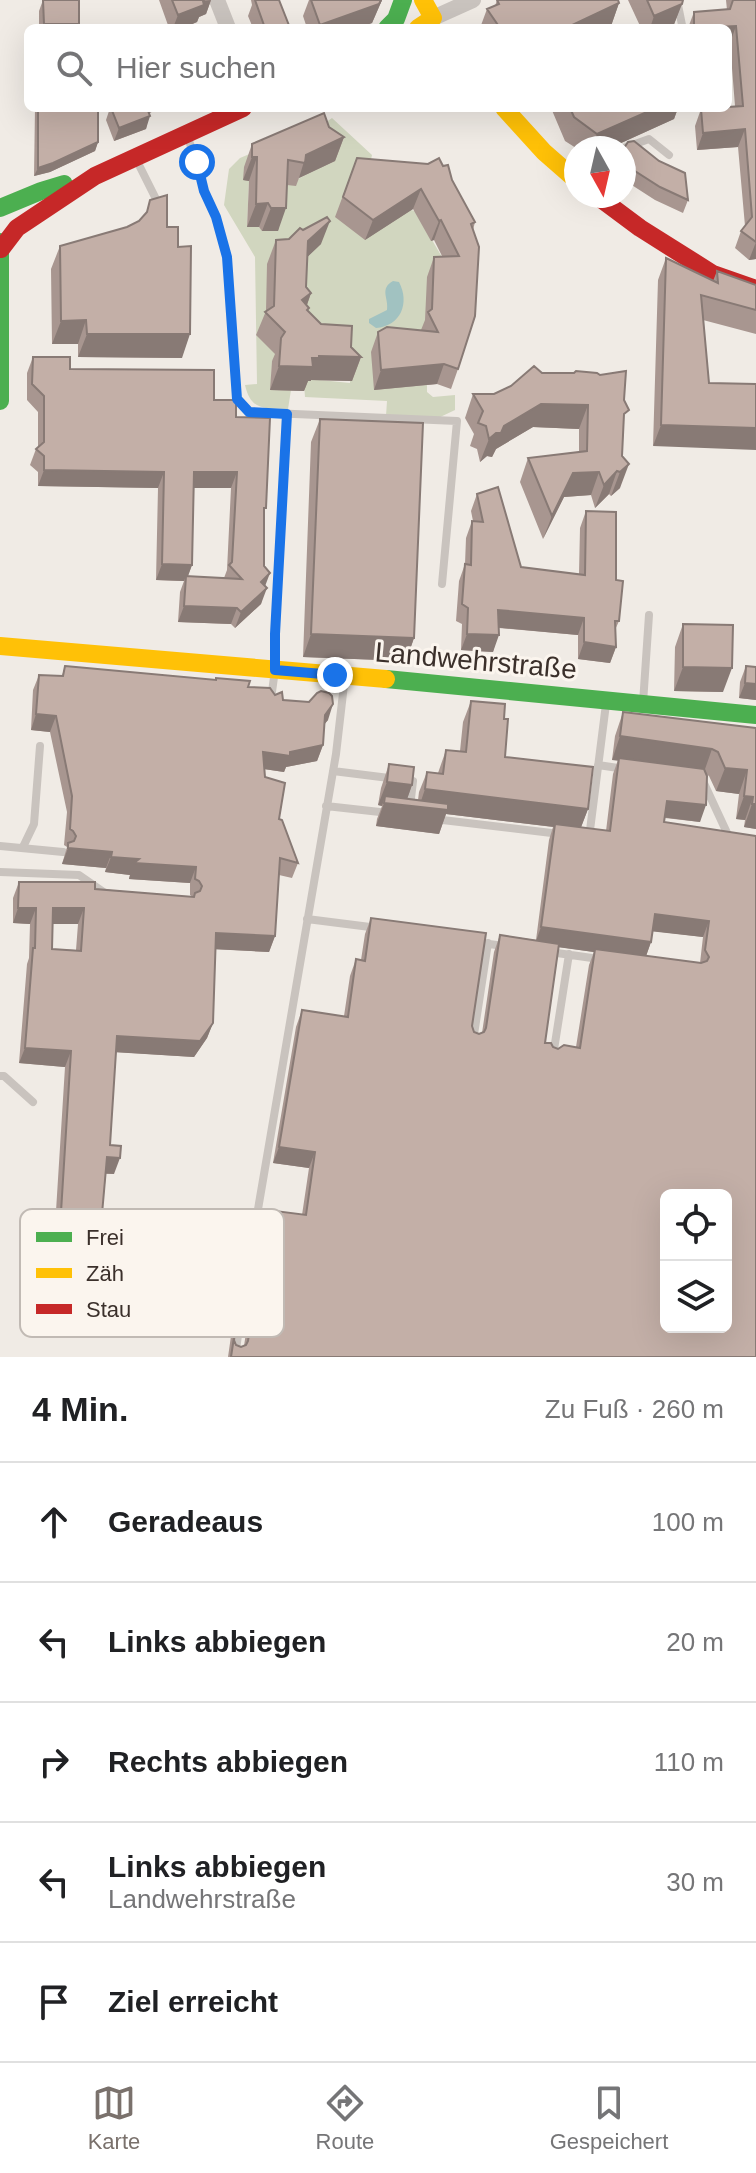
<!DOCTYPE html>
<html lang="de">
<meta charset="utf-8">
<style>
:root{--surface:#fff;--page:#f6f6f6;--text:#202124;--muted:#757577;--line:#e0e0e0;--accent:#7a716c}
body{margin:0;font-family:Arial,sans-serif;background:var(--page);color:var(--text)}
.controls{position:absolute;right:24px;bottom:24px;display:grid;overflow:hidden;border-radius:12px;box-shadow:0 8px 32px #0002}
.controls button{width:72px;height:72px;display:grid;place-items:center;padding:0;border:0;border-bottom:2px solid var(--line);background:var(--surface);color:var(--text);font:40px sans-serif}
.compass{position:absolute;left:564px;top:136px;width:72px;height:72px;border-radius:50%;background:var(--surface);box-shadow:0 8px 32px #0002;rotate:172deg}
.stop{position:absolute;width:24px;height:24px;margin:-18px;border:6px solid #1a73e8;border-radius:50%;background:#fff}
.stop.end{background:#1a73e8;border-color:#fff;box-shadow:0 2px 8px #0008}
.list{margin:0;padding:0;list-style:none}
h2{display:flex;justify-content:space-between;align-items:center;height:104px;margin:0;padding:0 32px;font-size:34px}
h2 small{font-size:26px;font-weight:400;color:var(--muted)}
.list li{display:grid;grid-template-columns:52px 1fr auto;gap:24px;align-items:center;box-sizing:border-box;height:120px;padding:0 32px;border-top:2px solid var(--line)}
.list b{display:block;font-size:30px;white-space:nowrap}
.list p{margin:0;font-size:26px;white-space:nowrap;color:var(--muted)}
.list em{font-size:26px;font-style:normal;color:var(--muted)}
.icon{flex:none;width:44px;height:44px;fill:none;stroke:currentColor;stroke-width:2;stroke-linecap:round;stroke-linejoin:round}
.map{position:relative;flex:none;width:756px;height:1357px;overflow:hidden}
.search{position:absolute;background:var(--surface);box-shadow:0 8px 32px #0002;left:24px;right:24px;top:24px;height:88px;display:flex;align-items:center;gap:20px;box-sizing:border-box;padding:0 28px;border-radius:12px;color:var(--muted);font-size:30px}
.sheet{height:704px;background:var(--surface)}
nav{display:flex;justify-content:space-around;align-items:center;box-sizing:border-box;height:112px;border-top:2px solid var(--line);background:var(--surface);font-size:22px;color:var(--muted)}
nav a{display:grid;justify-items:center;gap:4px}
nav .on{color:var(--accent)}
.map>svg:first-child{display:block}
.green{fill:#d1d6bf}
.water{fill:#a1c2c1}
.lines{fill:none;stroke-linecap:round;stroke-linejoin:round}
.lane{stroke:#c9c3be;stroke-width:8}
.street{stroke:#c9c3be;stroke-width:16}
.fast{stroke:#4caf50;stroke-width:18}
.slow{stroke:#ffc107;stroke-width:18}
.jam{stroke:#c62828;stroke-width:18}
.wall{fill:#a89690;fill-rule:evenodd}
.shaded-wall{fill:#887a75}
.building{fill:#c3afa7;stroke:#887a75;stroke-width:2;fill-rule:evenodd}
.route{stroke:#1a73e8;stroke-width:10}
.labels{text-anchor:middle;stroke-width:6;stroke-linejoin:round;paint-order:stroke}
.street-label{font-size:28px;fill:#3b302b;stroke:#fbf5ee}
.key{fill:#fbf5ee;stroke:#c1bab4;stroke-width:2}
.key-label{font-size:22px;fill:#3b302b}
</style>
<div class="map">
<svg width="756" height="1357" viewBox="0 0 756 1357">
<rect width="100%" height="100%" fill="#f0ebe5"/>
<!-- green -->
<path class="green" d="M332,118L372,155L367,179L407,209L415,211L442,257L424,329L374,389L427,385V392L433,397L455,395V410L436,419L386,416L387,401L305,397L304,384L310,379L350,383V379L277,356L272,361L271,390H291L288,409C264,408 251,411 245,385L257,384L255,257L224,205L229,169L240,158L261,149L249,181L247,227H259L263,231H277L280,186L298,179L333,160L322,125Z"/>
<!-- water -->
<path class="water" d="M393,281L399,282C410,303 401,326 376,328L369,323V319L387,310C389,298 379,289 393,281Z"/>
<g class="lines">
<!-- lane -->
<path class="lane" d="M677,0L682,25L680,28
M187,136L197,162L204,191L216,217L227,257L237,399L249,412L457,421L442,584
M624,148L649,139L669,155
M137,161L158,203
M271,699L275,670V634L287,414
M643,703L649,615
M598,765L625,769
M333,771L413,781L410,807
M702,779L728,835L731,836
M326,806L389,813
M434,819L560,834
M589,838L606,704
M0,846L63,852
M23,847L34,824L40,746
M0,872L79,875L105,893
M307,919L378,928
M474,942L504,946
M550,952L599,959
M473,1041L488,943
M553,1056L569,954
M0,1076H4L33,1102
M235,1357L245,1285L336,754L345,676"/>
<!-- street -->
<path class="street" d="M217,0L228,28
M433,18L473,0"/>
<!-- fast -->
<path class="fast" d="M387,28L396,19L403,0
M0,208L41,191L64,184
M0,242V401
M386,679L756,715"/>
<!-- slow -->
<path class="slow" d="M418,28L433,18L423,0
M504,108L544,152L576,180
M0,646L386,679"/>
<!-- jam -->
<path class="jam" d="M597,196L640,228L713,274L756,289
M1,249L17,228L95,176L243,108"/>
</g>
<!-- wall -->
<path class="wall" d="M43,0H79L78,28H39V11Z
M159,0H211L206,14L199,17L197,22L183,28H169Z
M251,0H279L290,28H253L248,16L252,5Z
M309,0H382L372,23L358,28H307L303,16Z
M497,0L619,3L611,26L606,28H480L487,9L495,6Z
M628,0H683L673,27L671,28H641Z
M726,0H756V259L749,260L735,248L741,231L745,226L738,147L697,150L695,126L701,109L735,106L730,43H728V28H688L694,12L727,10Z
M35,108H98V142L95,151L50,172L34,176Z
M110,108H162L149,113L146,129L114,141L106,120Z
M551,108H678L674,119L610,148H576L565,141Z
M329,127L344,137L335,161L299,178L296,186L287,185L278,231H262L259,227H247L249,181L243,180L244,167L252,144Z
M624,148L688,200L683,213L655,200L624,180Z
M357,158L452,180L475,222L473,230L458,369L451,389L437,384L374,390L371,352L378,332L421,330L425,320L427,277L434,257L442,256L434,240L431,241L413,209L365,240L335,217Z
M167,227L178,247L182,358L78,357V344H52L51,269L60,246Z
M276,240L321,244L307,257L306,287L311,293L307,305L308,311L321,324L351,347L361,357L352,381L311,380V381H308L304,391L270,390L272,361L275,354L256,335L266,311L267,264Z
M666,258L713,281L717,271L756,285V334L703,320L709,383L653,446L658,280Z
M33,357L70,369L214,400L236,417L264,513L265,586L261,604L235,628L231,624L178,622L180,592L184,581L156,580L158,488L38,486V472L30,465L36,449L38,447V412L27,400V373ZM194,488H231L227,570L224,578L188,576L192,565Z
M542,373L624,424L620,488L611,496L609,494L595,508L591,495L564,497L543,539L520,482L528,458L579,452V429L533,427L496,449L492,457L487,456L480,462L477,449L470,446L474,434L465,418L473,394H494Z
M320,419L414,638L406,661L303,657L311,442Z
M477,494L521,567L579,574L580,528L586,511L616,580L619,621L615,630L616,647L610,663L578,659V635L499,628L493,652L461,650L462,624L456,621L459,581L465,564L466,538L472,521H473L471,511Z
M683,624L723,692L674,691L675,647Z
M65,666L248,687L275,695L328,720L324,724L323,745L317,761L286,767L284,772L264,769L265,777L279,819L298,863L292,878L279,875L275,936L269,952L215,949L213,1023L207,1038L194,1057L116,1052L110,1145L114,1174H106L102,1214L96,1230L55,1227L65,1067L19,1063L27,964L29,958L30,924L13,923V898L19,882L193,897L190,895V883L129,879L130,875L105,872L106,868L62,864L67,847L64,845L67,812L50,732L31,730L33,690L39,675L62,676ZM53,924H78L76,950L52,949Z
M746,666L756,667V700L739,698L740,682Z
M471,701L504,719L505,757L588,809L581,827L606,831L613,774L618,760H612L615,736L623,712L756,728V829L744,827L745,820L736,819L739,794L716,791L709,776L706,774L700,822L665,818L664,822L756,836V1357H228L234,1315L240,1298L234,1340L236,1345L241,1347L244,1346L262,1226L268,1210L302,1215L309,1168L273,1163L296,1027L302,1010L344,1016L350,976L356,959L361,960L365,934L371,918L472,1026L474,1032L479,1034L482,1033L494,952L500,935L536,940L549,840L553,827L446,814L439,834L376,826L377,819L382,806L378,805L381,788L389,764L412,785L407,799L418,800L419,792L427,772L438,773L446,750L460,751L463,722ZM653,931L703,937L700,963L646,956L651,942ZM559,947L594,952L589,965L576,1047L558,1049L545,1043Z"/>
<!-- shaded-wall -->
<path class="shaded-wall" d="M211,0L206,14L199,17L197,22L183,28H173L178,15L203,1Z
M382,0L372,23L358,28H318L320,25Z
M619,3L611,26L606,28H566Z
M682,4L673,27L650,28L654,16Z
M44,24H79L78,28H42Z
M736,26L730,43H728V28H713Z
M144,108H162L141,116Z
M656,108H678L674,119L610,148H592L597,134Z
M150,116L146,129L114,141L119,128Z
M745,129L738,147L697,150L703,133Z
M344,137L335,161L299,178L306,155Z
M98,142L95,151L50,172L34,176L38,168Z
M252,157H257L249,181L243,180Z
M421,189L413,209L365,240L373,220Z
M268,203L259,227H247L256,204Z
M271,208H286L278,231H262Z
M441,220L434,240L431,241L439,221Z
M330,221L321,244L299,265L308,241Z
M756,242V259L749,260Z
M311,293L303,316L302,300Z
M86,320L78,344H52L61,321Z
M87,334H190L182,358L78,357Z
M319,356L361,357L352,381L311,380V381H308L304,391L270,390L279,366Z
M444,364L437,384L374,390L381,370Z
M541,404L588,405L579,429L533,427L496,449L492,457L487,456L480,462L489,439L504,426Z
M661,425L756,428V450L653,446Z
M629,464L620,488L611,496L620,472Z
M44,470L164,472L158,488L38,486Z
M617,471L609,494L595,508L604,485Z
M194,472H237L231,488H188Z
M599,472L591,495L564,497L543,539L552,516L573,473Z
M162,564L192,565L186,581V576L184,581L156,580Z
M270,573L264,589L261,582Z
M267,588L261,604L235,628L241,612Z
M184,606L237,608L231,624L178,622Z
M498,610L584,618L578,635L492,627Z
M311,634L414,638L406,661L303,657Z
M467,634L499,635L493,652L461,650Z
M584,642L616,647L610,663L578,659Z
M683,667L732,668L723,692L674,691Z
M745,683L756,684V700L739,698Z
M333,704L328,720L319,731L325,715Z
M36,714L56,716L50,732L31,730Z
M620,736L712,749L704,772L612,760Z
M323,745L317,761L286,767L284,772L257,768L263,752H290Z
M725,768L747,770L739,794L716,791Z
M387,782L412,785L405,805L419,807L425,789L588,809L580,830L446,814L439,834L376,826L384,803L385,796L382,806L378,805Z
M744,796L753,797L745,820L736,819Z
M667,801L706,805L700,822L661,817Z
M752,804H756V829L744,827Z
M68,848L112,852L106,868L62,864Z
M111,857L139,859L196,867L190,883L129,879L130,875L105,872Z
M18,908H36L30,924L13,923Z
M53,908H84L78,924H47Z
M655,914L709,921L703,937L649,931Z
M541,927L651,942L645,959L535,944Z
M216,933L275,936L269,952L210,949Z
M213,1023L207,1038L194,1057L112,1052L117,1036Z
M25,1048L71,1051L65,1067L19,1063Z
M279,1147L315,1152L309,1168L273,1163Z
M107,1157L120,1158L114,1174L102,1173Z
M61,1212L102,1214L96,1230L55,1227Z"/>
<!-- building -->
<path class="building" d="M43,0H79V24H44Z
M172,0H204L203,1L204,5L178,15Z
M255,0H279L290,28H265Z
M311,0H381L379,4L320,25Z
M497,0H618L619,3L566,28H500L487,9L499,4Z
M647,0H683L682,4L654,16Z
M733,0H756V242L741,231L752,217L745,129L703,133L701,109L728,108V107L743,106L736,26L694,28V12L730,9Z
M38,108H98V142L53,163L38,168Z
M111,108H147L150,116L119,128Z
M570,108H656L597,134L574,117Z
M324,113L329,127L344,137L306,155L305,163L288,160L286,208H271L268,203L256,204L257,157H252V144Z
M634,141L659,161L685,173L688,200L660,187L624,164V148L628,142Z
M357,158L428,164L439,158L443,166L448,165L452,180L475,222L471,224L479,247L475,316L458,369L444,364L381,370L378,332L387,327L438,332L428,312L432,309L434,257L459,256L441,220L439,221L421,189L373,220L343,197Z
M167,195V227H178V247L191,246L190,334H87L86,320L61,321L60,246L127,227L139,221L147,212L150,200Z
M327,217L330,221L308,241L306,287L311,293L302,300L309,308L307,310L321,324L352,326L351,347L361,357L319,356V358H312L313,367L279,366L281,338L285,332L265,312L274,306L276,240L289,239L300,228L303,230Z
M666,258L718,283L717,271L756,285V310L701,295L709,383L756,384V428L661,425Z
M33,357H70V369L214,370V400H236V417L270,418L266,508H264V566L270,573L261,582L267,588L241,612L237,608L184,606L186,576L242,579L229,565L232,562L237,472H194L192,565L162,564L164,472L44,470V456L36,449L44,442V396L32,384Z
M534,366L542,373H574L576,371L597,373L600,375L626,371L624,400L629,410L624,414L622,456L629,464L620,472L617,471L604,485L599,472L573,473L552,516L528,458L587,451L588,405L541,404L504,426L501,433H496L489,439L486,426L478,423L483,411L473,394H494L511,386Z
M320,419L423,423L414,638L311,634Z
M498,487L521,567L585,575L586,511L616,512V580L623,581L619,621H615L616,647L584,642V618L498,610L499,635L467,634L468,608L462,604L465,564L471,565L472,521L483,522L477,494Z
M683,624L733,625L732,668L683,667Z
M65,666L216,680V678L250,681L248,687L270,688L275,695L282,692L283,700L309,702L317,693L321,691L329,693L332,696L333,704L325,715L323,745L290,752V756L263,752L265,777L285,783L279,819L282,820L298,863L280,858L275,936L216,933L213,1023L200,1041L117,1036L110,1145L121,1146L120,1158L107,1157L102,1214L61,1212L71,1051L25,1048L33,948H35L36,908H18L19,882H95V889L194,897L195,893L200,891L202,886L199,881L195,879L196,867L134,863L139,859L111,857L112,852L68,848V843L74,841L76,836L73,831L70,829L72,796L56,716L36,714L39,675L63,676ZM53,908H84L81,951L52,949Z
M746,666L756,667V684L745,683Z
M471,701L505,704L504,719H508L505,757L593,767L588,809L425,789L427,772L443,774L446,750L466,752Z
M623,712L756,728V804H752L753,797L744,796L747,770L725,768L718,752L712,749L620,736Z
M619,758L704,769L707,776L706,805L667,801L664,822L756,836V1357H231L240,1298L234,1340L236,1345L241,1347L246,1345L248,1341L268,1210L306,1215L315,1152L279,1147L302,1010L348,1017L356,959L365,961L371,918L486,933L472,1026L474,1032L479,1034L484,1032L486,1028L500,935L559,944L545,1043H551L553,1047L558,1049L564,1045L580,1048L595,949L701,963L707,961L709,957L705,950L709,921L655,914L651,942L541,927L555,824L610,831ZM666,1195H726V1327H666Z
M389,764L414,767L412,785L387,782Z
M385,796L448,804V810L384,803Z"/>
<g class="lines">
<!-- route -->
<path class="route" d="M197,162L204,191L216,217L227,257L237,399L249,412L287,414L275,634V670L335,675"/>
</g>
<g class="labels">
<!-- street labels -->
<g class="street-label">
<text transform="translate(476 660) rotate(5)" y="10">Landwehrstraße</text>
</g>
</g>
<!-- legend -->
<rect x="20" y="1209" width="264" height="128" rx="12" class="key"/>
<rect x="36" y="1232" width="36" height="10" fill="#4caf50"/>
<rect x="36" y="1268" width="36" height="10" fill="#ffc107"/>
<rect x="36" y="1304" width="36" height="10" fill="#c62828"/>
<g class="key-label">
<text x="86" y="1245">Frei</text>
<text x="86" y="1281">Zäh</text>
<text x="86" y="1317">Stau</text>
</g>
</svg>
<div class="controls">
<button><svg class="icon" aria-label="locate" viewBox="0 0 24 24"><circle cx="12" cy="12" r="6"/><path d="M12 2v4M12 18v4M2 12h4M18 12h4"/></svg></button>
<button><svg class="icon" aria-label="layers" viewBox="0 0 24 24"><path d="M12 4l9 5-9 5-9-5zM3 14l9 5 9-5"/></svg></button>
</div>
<svg class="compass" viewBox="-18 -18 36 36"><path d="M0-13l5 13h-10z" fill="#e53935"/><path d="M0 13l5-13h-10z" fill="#757577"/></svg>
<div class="stop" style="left:197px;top:162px"></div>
<div class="stop end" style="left:335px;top:675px"></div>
<div class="search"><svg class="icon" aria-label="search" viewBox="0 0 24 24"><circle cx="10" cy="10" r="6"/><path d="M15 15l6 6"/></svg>Hier suchen</div>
</div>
<section class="sheet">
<h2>4 Min.<small>Zu Fuß · 260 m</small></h2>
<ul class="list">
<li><svg class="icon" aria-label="ahead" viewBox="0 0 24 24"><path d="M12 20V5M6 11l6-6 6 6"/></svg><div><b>Geradeaus</b></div><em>100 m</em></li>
<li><svg class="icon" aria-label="left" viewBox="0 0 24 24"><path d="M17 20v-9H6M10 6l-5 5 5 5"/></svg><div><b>Links abbiegen</b></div><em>20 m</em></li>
<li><svg class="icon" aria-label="right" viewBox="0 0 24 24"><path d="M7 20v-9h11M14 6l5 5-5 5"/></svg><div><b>Rechts abbiegen</b></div><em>110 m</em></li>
<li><svg class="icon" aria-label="left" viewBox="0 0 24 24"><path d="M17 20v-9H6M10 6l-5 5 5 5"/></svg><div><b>Links abbiegen</b><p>Landwehrstraße</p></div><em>30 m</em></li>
<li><svg class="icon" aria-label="arrive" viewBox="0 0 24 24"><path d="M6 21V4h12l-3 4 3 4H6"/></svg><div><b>Ziel erreicht</b></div></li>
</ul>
</section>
<nav>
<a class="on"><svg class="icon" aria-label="map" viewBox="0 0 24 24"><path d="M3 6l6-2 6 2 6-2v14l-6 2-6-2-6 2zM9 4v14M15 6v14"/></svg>Karte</a>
<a><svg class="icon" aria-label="directions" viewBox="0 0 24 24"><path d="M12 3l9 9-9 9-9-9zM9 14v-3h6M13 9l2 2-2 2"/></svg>Route</a>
<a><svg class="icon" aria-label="saved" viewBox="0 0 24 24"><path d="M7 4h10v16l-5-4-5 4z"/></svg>Gespeichert</a>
</nav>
